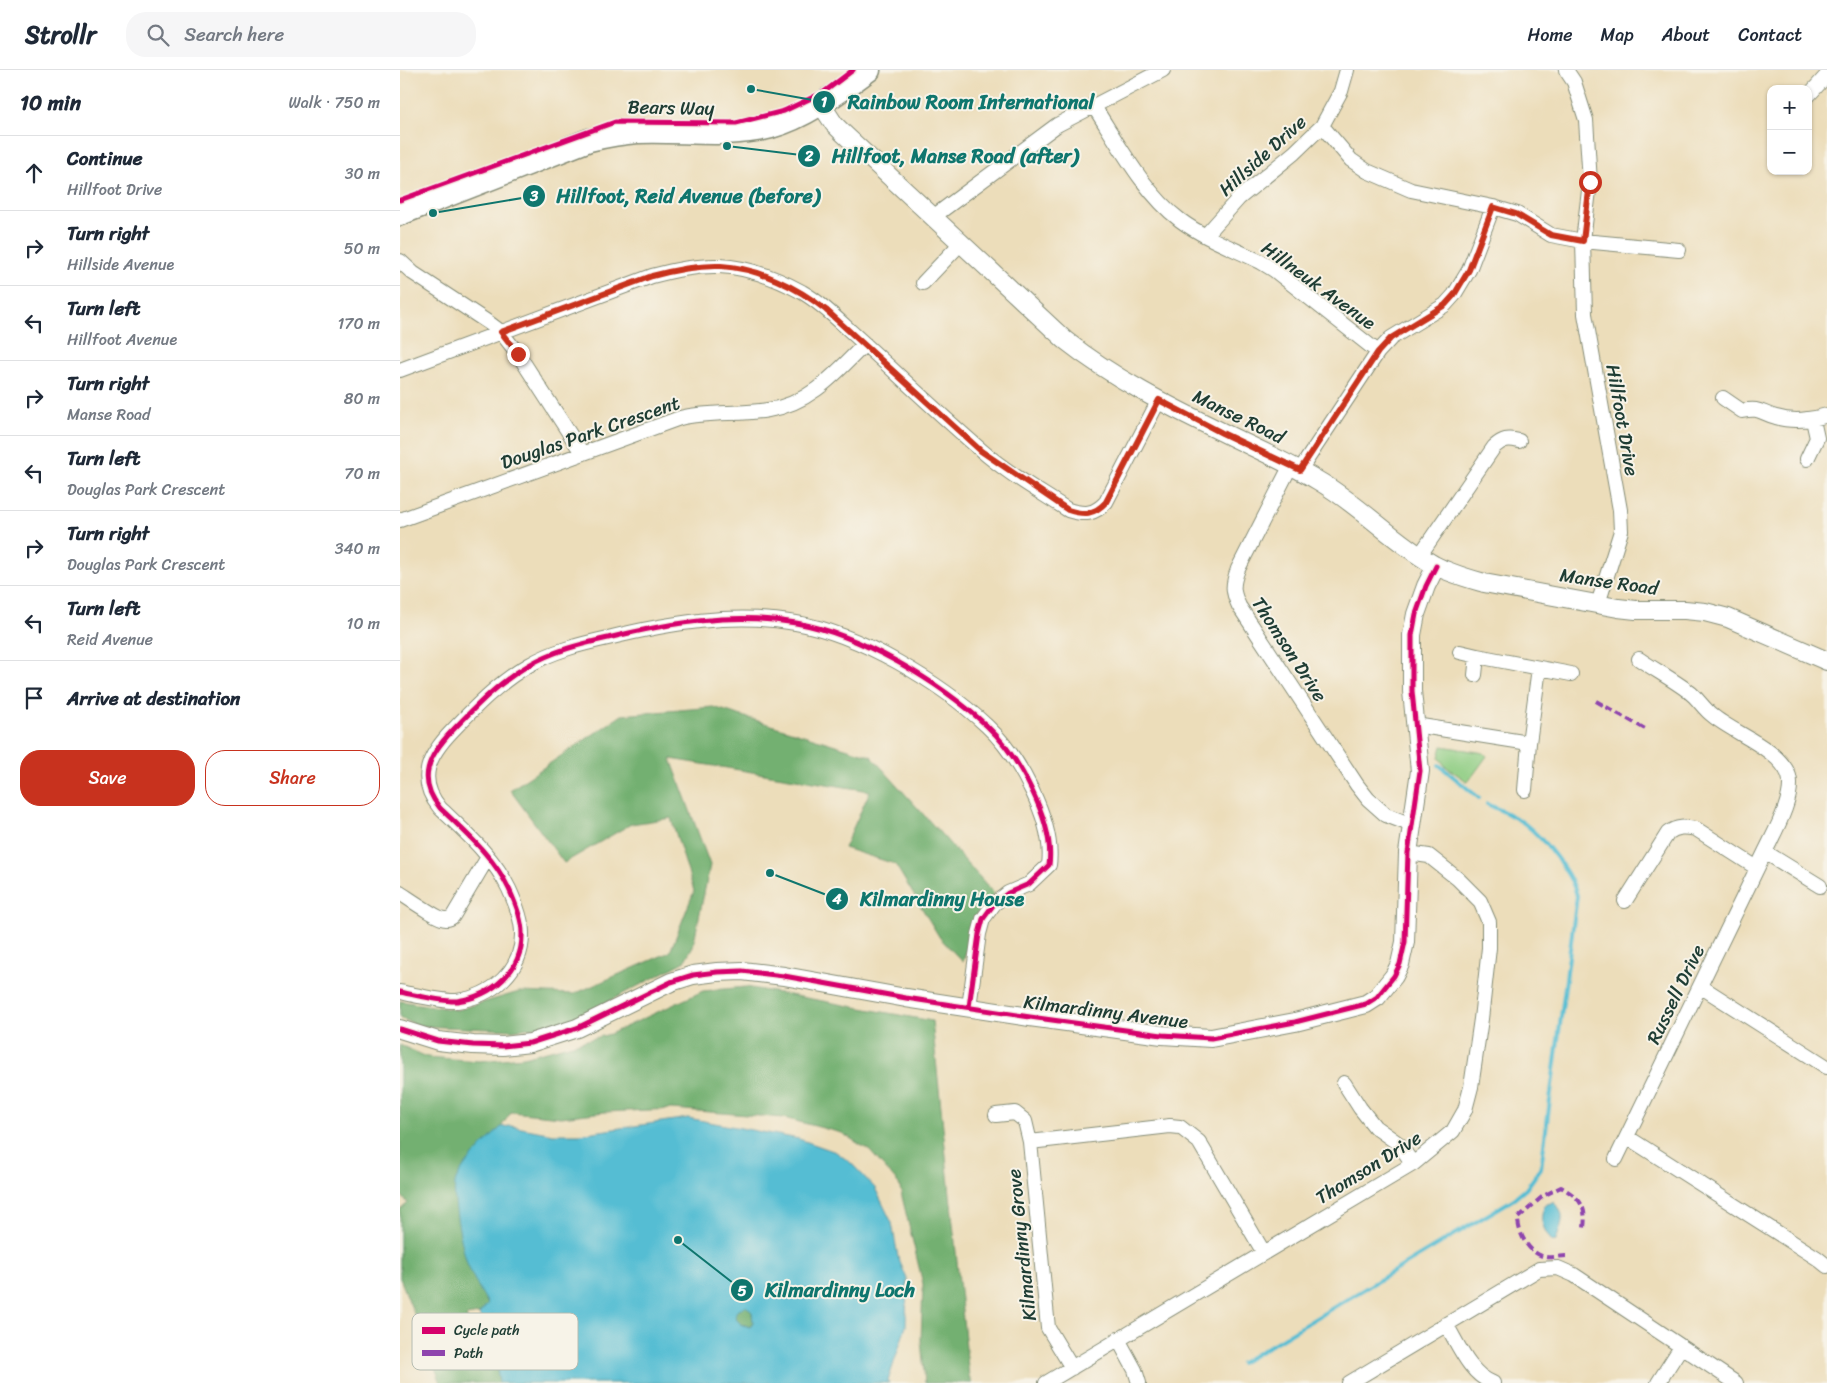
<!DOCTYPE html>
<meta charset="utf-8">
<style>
:root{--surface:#fff;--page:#f6f6f7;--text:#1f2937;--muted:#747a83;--line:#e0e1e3;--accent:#c8321e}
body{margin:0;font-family:Sriracha,sans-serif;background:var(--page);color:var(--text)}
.controls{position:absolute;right:15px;top:15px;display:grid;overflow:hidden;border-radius:10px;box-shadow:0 1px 4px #0004}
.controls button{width:45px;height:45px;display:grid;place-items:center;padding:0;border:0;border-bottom:1px solid var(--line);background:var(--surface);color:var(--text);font:25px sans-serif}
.stop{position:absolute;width:15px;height:15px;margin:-11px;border:4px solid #c8321e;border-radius:50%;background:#fff}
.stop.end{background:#c8321e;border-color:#fff;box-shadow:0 1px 5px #0008}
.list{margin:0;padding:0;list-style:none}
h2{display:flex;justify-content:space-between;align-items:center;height:65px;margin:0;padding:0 20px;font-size:21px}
h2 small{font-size:16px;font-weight:400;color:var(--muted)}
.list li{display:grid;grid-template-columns:32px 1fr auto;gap:15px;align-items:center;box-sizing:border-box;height:75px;padding:0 20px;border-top:1px solid var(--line)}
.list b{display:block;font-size:19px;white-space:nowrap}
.list p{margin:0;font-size:16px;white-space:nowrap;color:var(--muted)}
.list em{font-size:16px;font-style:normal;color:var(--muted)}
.actions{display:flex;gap:10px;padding:15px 20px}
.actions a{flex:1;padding:11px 0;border:1px solid var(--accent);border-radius:20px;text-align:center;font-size:18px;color:var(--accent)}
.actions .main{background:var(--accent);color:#fff}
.icon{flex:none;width:28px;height:28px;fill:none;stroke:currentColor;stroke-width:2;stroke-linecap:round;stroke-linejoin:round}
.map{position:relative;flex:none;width:1427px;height:1313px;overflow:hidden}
header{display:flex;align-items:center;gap:30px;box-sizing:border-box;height:70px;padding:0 25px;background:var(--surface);border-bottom:1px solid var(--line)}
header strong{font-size:24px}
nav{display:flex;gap:28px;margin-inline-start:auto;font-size:18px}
.search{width:350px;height:45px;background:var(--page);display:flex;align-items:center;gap:12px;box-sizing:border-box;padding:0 18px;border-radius:20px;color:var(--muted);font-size:19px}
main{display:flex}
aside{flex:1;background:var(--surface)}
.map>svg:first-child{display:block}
.green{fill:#8fcd83;stroke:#57855c}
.forest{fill:#73b071;stroke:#497652}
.water{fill:#55bdd3;stroke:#3a7d84;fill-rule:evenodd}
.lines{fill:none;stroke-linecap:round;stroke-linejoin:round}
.stream{stroke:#55bdd3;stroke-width:4}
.minor-casing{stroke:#868d77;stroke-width:16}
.tertiary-casing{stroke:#868d77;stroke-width:20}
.primary-casing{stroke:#868d77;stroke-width:25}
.minor{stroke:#fff;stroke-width:14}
.tertiary{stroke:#fff;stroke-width:18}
.primary{stroke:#fff;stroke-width:22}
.quiet{stroke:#8e44ad;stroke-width:4;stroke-dasharray:8 4;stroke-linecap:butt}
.cycleway-casing{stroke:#f7f3e8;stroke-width:8}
.cycleway{stroke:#d6006c;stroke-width:5}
.route{stroke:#c8321e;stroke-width:6}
.labels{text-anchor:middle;stroke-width:4;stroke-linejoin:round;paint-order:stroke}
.street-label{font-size:19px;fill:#1f3d34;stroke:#f7f3e8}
.key{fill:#f7f3e8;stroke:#b6bcb2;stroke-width:1}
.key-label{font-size:14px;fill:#1f3d34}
.leader{fill:none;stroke:#0f766e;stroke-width:2}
.callout-dot{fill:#0f766e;stroke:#f7f3e8;stroke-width:2}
.mark-label{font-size:15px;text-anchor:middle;font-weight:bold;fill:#fff}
.callout-label{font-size:20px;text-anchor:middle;font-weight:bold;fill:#0f766e;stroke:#f7f3e8;stroke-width:4;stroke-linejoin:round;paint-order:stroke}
</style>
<header>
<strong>Strollr</strong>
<div class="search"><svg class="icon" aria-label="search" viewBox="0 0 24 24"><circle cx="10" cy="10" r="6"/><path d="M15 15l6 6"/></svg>Search here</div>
<nav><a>Home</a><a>Map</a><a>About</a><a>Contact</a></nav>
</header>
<main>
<aside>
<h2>10 min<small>Walk · 750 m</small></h2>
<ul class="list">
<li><svg class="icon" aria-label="ahead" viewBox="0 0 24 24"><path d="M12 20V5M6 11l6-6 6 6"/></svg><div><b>Continue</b><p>Hillfoot Drive</p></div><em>30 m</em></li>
<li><svg class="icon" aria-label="right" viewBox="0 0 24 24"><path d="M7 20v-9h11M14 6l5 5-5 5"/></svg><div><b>Turn right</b><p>Hillside Avenue</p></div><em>50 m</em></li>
<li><svg class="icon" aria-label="left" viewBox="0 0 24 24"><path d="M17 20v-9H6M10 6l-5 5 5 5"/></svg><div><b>Turn left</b><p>Hillfoot Avenue</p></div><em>170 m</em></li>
<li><svg class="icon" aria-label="right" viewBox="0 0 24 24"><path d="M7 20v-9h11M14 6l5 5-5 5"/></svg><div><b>Turn right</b><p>Manse Road</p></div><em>80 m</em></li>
<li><svg class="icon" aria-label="left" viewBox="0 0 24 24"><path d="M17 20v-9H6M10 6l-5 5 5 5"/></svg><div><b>Turn left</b><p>Douglas Park Crescent</p></div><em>70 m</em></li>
<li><svg class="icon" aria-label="right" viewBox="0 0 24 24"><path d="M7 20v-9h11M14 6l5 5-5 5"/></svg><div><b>Turn right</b><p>Douglas Park Crescent</p></div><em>340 m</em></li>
<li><svg class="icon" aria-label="left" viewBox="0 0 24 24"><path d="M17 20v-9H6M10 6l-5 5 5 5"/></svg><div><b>Turn left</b><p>Reid Avenue</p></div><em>10 m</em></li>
<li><svg class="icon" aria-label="arrive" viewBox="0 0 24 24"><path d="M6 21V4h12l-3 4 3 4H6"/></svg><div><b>Arrive at destination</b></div></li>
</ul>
<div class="actions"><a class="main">Save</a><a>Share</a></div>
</aside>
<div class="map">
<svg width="1427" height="1313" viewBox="0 0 1427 1313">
<rect width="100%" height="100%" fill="#f7f3e8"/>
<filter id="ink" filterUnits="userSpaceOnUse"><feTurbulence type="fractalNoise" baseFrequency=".02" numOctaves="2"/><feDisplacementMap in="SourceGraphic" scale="10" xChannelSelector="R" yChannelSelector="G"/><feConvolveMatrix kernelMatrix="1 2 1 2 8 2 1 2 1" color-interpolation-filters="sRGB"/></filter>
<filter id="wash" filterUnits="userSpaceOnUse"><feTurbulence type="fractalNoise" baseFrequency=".0096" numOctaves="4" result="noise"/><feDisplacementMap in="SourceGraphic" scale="20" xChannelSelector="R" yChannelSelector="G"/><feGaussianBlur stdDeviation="1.12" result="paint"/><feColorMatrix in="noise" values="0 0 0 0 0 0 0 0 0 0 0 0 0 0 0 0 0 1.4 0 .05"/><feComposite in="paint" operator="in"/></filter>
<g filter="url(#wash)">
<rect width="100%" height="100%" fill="#ecddba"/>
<!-- green -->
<path class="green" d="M1042,676L1084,683L1087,686L1068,712L1045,696L1039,687Z"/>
<!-- forest -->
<path class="forest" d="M313,637L471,686L594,823L576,845L563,892L540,868L495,794L444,778L470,721L271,689L310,795L293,876L284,892L165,954L113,960L21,956L0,948V931L57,940L119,922L174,924L270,882L294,821L271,748L231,754L164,793L110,720L222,645Z
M346,917L532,951L569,1307L572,1313H525L521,1270L523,1214L499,1114L470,1081L442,1063L384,1048L272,1039L205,1042L161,1047L111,1042L101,1057L68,1093V1195L88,1234L79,1244L66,1246L76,1281L93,1272L99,1313H41L0,1208V1140L8,1133L0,1124V975L27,987L79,991L124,987L210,964L303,921Z
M346,1236L352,1242L353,1252L350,1257L341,1254L336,1249V1242Z"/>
<!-- water -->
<path class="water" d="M288,1048L399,1069L436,1082L451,1093L475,1118L492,1153L498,1187L507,1209L506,1256L488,1311L489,1313H99L93,1272L87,1267L79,1244L88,1234C81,1222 74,1210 68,1196C63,1182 50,1123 56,1110C64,1092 87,1072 101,1057L111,1056L153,1064H180ZM346,1236L352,1242L353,1252L350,1257L341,1254L336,1249V1242Z
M1153,1132C1168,1145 1161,1154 1156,1171L1152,1172C1143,1157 1138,1151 1145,1135Z"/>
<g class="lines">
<!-- stream -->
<path class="stream" d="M1039,695L1079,728
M841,1293L1114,1129L1126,1119L1141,1098L1177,826C1172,804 1144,769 1125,754C1114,746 1100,740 1087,734"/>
</g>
</g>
<g filter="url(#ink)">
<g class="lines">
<defs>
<path id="minor" d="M1166,0L1174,12L1186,50L1190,112L1183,171L1185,244L1220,440L1221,461L1198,534
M1408,26L1427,5
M693,35C718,73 744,123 780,150C804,168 835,179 861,192L874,200L978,282
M922,56L951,90L967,101L1011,120L1093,137L1117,144L1151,165L1183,171L1279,180
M533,147L657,55L763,0
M806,165L839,128L894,83L922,56L941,21L947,0
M0,191L13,203L89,253L101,262L118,284L182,383
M523,213L561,173
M0,300L252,206C274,200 296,195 319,196C347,197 378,209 402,222C423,234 440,252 458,268C499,305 539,344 581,380C607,403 639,421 668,440C684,445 694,445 706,432L759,330
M1323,328L1342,341C1361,337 1360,343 1376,347C1392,352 1412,350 1427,345
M1407,389L1417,368L1413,350
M891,395L838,499C832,515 832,521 839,536L957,715L968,729L986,745L1012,755
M900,400L978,282L991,268L1045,235L1054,225L1069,200L1093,137
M0,450L280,348C309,341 339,345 368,340C410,334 437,302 465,274
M1020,485L1094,377C1103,369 1108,368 1119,371
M1060,582L1077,586L1075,605
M1077,586L1171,604
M1015,655L1129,673
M1125,720L1129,673L1139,598
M1365,782L1420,816
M0,823C8,828 39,850 46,849C50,849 51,848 53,846L88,787
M1225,831L1268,763C1277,756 1285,757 1296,759L1357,798
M1300,916L1427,997
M0,922C15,925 43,932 57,931C92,926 123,901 122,863C122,849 115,832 109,819C94,787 65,762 40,738C16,709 29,685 52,661C75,637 99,612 129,595C153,581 181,574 208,568C269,553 333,542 396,553C460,564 540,612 587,656C618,685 655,752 649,795L629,814L608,823L594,834L583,849L579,864L569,937
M944,1013L960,1038L975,1057L999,1074L1013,1094
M596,1045L615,1043L625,1051L630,1072
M1227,1067L1417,1188L1427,1196
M1216,1089L1365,782C1374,763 1395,727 1389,706C1380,679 1333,663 1312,645C1303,638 1297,627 1288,621C1272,609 1255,600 1239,589
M1046,1254C1058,1274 1070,1305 1093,1313
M718,1269L735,1300L739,1313
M672,1298L648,1258L630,1072L770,1056L780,1057L799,1072L864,1183
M646,1313L1013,1094L1053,1061L1065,1040L1071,1017L1081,949L1089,878V852L1080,831L1058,809L1029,786L1008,783
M949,1313L1139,1199L1158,1198L1174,1205L1336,1313
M1258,1313L1281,1277"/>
<path id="tertiary" d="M421,34L434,54L443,63L665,270C713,308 768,336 822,362C854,378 887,392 917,410C959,434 992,471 1034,495C1049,503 1067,508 1084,513L1218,538L1236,540H1285L1305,542L1328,548L1427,591
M0,959L38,971L73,975L103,976L130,973L177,958L271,912L293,905L317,902L342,901L384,906L506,928L630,947L762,965L811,968L895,952L966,934L977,927L994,906L1000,894L1005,872L1008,783L1020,701L1012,621V565L1016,544L1026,516L1036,496"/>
<path id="primary" d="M0,144L189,70C206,66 221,63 238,62C282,60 327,68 371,57C407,47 439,22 469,0"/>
</defs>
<!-- minor casing -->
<use href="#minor" class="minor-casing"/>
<!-- tertiary casing -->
<use href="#tertiary" class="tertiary-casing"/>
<!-- primary casing -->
<use href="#primary" class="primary-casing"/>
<!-- minor -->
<use href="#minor" class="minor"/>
<!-- tertiary -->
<use href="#tertiary" class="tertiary"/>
<!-- primary -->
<use href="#primary" class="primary"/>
<!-- quiet -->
<path class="quiet" d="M1196,631L1245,659
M1166,1186C1160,1186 1152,1188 1146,1187C1128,1184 1118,1163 1118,1148L1143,1126L1161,1117C1180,1128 1187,1136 1184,1158"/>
<defs>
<path id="cycleway" d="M0,130L215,52L336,53L384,41L424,22L453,0
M0,922C15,925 43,932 57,931C92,926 123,901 122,863C122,849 115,832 109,819C94,787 65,762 40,738C16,709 29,685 52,661C75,637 99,612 129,595C153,581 181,574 208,568C269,553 333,542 396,553C460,564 540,612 587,656C618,685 655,752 649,795L629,814L608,823L594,834L583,849L579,864L569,937
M0,959L38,971L73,975L103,976L130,973L177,958L271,912L293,905L317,902L342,901L384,906L506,928L630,947L762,965L811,968L895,952L966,934L977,927L994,906L1000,894L1005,872L1008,783L1020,701L1012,621V565L1016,544L1026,516L1036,496"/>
</defs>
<!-- cycleway casing -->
<use href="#cycleway" class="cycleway-casing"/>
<!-- cycleway -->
<use href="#cycleway" class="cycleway"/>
</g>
</g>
<g class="lines" filter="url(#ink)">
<!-- route -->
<path class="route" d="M118,284L101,262L252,206C274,200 297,195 321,196C358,198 397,217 426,240L581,381L668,440C684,445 694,445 706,432L759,330L822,363L900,400L978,282L991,268L1045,235L1054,225L1069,200L1093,137L1116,144L1151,165L1183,171L1190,112"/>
</g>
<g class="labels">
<!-- street labels -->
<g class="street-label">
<text transform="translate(271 37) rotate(1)" y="7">Bears Way</text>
<text transform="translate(862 85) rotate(-42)" y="7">Hillside Drive</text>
<text transform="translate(919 215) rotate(36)" y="7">Hillneuk Avenue</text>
<text transform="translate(839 346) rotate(26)" y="7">Manse Road</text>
<text transform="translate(1223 350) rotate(80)" y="7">Hillfoot Drive</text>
<text transform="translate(190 362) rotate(-19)" y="7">Douglas Park Crescent</text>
<text transform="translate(1209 511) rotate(8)" y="7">Manse Road</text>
<text transform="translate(890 579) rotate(57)" y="7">Thomson Drive</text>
<text transform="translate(1275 924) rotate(-64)" y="7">Russell Drive</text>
<text transform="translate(706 941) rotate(7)" y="7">Kilmardinny Avenue</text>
<text transform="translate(968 1097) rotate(-32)" y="7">Thomson Drive</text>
<text transform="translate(621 1175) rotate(-96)" y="7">Kilmardinny Grove</text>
</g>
</g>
<!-- legend -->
<rect x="12" y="1243" width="166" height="57" rx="8" class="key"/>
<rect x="22" y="1257" width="23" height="7" fill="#d6006c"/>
<rect x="22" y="1280" width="23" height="6" fill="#8e44ad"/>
<g class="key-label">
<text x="54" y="1265">Cycle path</text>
<text x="54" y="1288">Path</text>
</g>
<!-- callouts -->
<path class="leader" d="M351 19L424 32M327 76L409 86M33 143L134 126M370 803L437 829M278 1170L342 1220"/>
<g class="callout-dot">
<circle cx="351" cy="19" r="5"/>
<circle cx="327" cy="76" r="5"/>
<circle cx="33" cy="143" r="5"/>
<circle cx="370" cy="803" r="5"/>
<circle cx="278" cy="1170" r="5"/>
<circle cx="424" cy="32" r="12"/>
<circle cx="409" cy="86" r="12"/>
<circle cx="134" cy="126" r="12"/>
<circle cx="437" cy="829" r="12"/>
<circle cx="342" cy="1220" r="12"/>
</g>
<g class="mark-label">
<text x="424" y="37">1</text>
<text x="409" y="91">2</text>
<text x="134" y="131">3</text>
<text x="437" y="834">4</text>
<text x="342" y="1226">5</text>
</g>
<g class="callout-label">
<text x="571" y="39">Rainbow Room International</text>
<text x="555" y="93">Hillfoot, Manse Road (after)</text>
<text x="288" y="133">Hillfoot, Reid Avenue (before)</text>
<text x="542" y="836">Kilmardinny House</text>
<text x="440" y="1227">Kilmardinny Loch</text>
</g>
</svg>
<div class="controls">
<button>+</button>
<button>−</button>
</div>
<div class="stop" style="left:1190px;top:112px"></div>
<div class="stop end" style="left:118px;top:284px"></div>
</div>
</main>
